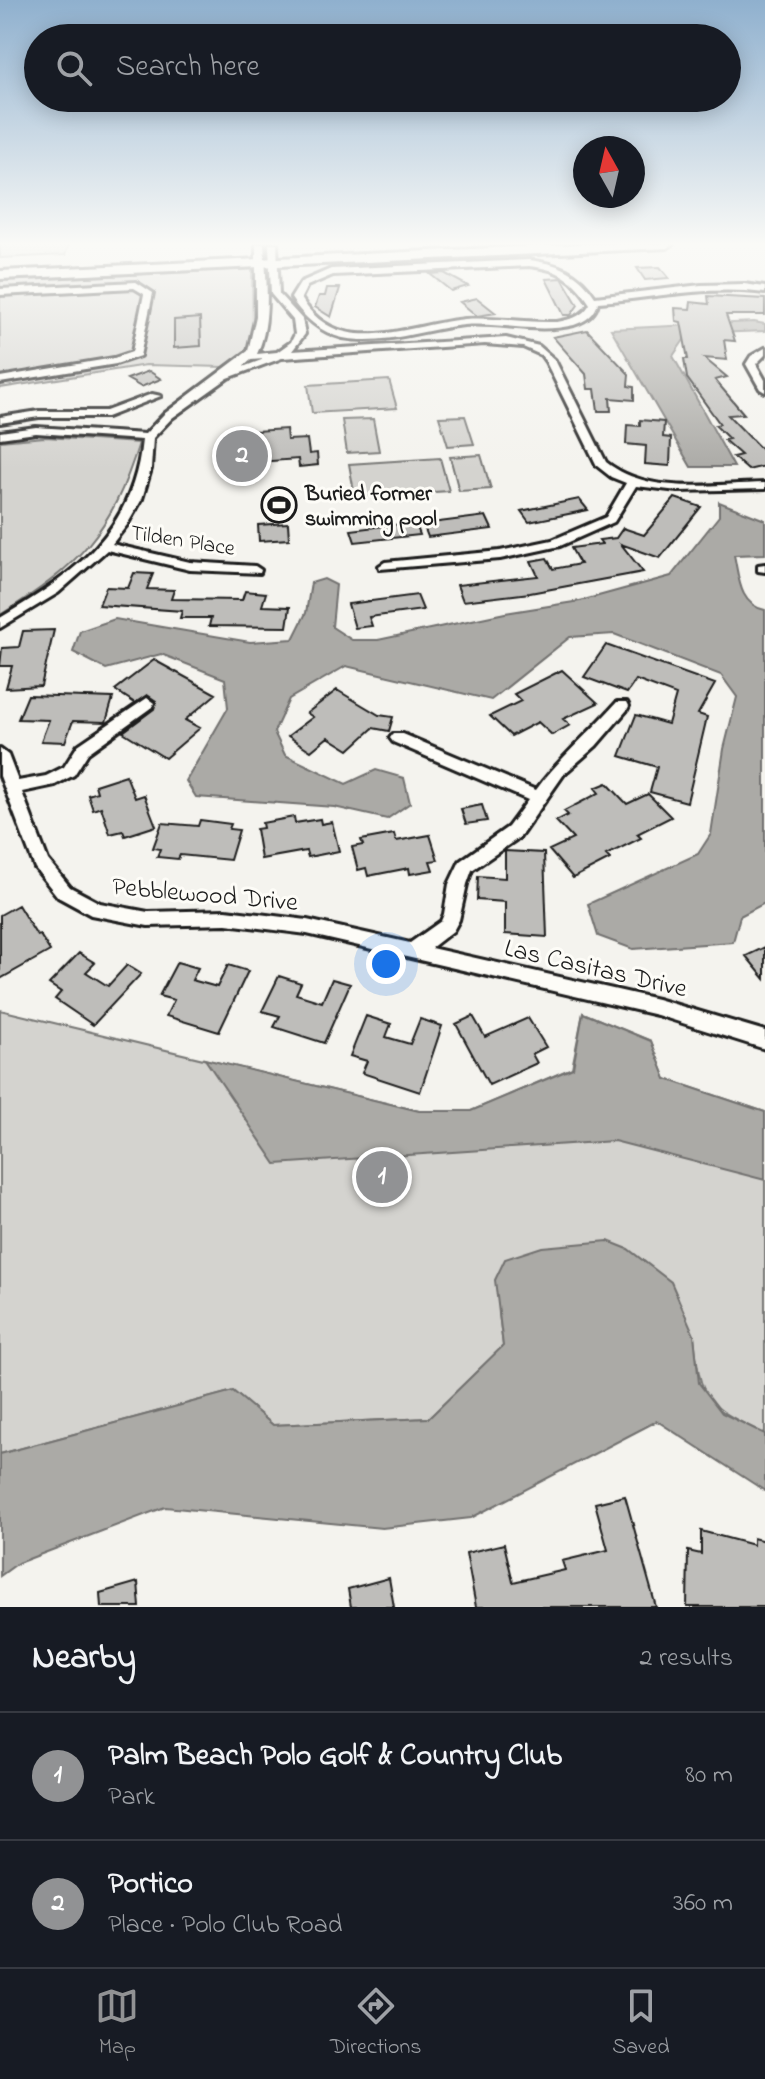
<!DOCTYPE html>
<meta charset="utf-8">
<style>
:root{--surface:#171b24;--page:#20242c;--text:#f1f3f6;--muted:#9ea1a6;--line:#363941;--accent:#919294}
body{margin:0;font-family:"Indie Flower",sans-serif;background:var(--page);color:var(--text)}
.compass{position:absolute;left:573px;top:136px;width:72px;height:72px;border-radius:50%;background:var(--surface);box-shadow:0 4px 20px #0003;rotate:352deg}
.you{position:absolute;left:386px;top:964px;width:28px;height:28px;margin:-20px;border:6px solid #fff;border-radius:50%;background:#1a73e8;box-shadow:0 0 0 12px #1a73e833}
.badge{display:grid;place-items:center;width:52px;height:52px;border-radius:50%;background:var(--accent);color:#fff;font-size:26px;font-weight:700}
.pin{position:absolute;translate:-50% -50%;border:4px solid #fff;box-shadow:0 2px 8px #0006}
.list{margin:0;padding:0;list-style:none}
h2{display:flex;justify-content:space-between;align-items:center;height:104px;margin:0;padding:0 32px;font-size:34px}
h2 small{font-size:26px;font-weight:400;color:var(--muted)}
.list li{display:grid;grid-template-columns:52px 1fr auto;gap:24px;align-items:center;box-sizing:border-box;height:128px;padding:0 32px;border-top:2px solid var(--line)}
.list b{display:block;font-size:30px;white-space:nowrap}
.list p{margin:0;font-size:26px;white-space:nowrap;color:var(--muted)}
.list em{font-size:26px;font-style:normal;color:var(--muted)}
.icon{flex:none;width:44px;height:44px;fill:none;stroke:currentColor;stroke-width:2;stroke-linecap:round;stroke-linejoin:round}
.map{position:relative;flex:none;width:765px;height:1607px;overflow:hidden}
.search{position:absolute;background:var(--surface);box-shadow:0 4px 20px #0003;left:24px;right:24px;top:24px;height:88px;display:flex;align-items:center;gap:20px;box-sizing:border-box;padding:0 28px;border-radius:44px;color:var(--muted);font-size:30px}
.sheet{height:360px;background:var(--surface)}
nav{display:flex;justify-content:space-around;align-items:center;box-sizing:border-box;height:112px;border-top:2px solid var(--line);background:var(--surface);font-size:22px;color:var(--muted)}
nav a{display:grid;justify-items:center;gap:4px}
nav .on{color:var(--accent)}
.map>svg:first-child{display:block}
.green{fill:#d4d3cf;stroke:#787876;stroke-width:2}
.water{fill:#abaaa6;stroke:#72716f;stroke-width:2}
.building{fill:#bebdba;stroke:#1c1c1c;stroke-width:2}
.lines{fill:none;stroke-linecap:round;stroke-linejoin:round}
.minor-casing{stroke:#1c1c1c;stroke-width:6}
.secondary-casing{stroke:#1c1c1c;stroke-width:6}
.minor{fill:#fdfcf7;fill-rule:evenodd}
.secondary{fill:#fdfcf7;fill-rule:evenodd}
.labels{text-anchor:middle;stroke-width:6;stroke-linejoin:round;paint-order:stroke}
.far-poi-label{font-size:22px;font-weight:bold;fill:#1c1c1c;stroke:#fdfcf7;text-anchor:start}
.far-street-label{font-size:22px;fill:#1c1c1c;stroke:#fdfcf7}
.street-label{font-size:26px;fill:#1c1c1c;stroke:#fdfcf7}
</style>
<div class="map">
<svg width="765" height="1607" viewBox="0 0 765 1607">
<rect width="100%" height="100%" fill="#f4f3ee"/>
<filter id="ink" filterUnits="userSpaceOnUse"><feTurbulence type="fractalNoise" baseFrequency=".0125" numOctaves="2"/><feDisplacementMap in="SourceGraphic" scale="16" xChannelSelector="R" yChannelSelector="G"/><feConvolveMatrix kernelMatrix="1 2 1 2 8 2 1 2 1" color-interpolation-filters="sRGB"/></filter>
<g filter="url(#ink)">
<!-- green -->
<path class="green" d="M0,244H69L65,255L0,258Z
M252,269L253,331L246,351L224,367L146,365L0,388V281Z
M389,380L397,408L312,413L308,385Z
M465,416L474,444L448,446L439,417Z
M373,419L379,451L347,453L342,420Z
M45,437L139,443C111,533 79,566 0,615V441Z
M481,455L491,489L459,491L450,457Z
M440,458L449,491L355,497L349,464Z
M0,1010L419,1111H471L572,1068L583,1013L651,1041L666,1079L765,1112V1434C705,1405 700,1402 694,1335L499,1314L503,1346L429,1418L273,1425L233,1391L0,1454Z"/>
<!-- water -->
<path class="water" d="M754,322L765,324V331L688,334L673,356L734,467H691L611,329Z
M719,502L765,520V554L734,555C739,577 739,605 765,610V903L740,916L733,942L633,949L598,936L588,904L698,854L711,834L724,749L737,697L721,675L614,634L570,637L491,700L346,666L289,699L274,732L285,755L346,784L376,770L404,778L410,803L387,819L334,807L196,797L186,781L228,708L225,679L161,654L106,669L73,652L80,631L115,619L250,642L293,639L306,613L311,583L324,579L336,585L332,627L352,640H378L505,613L580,601L671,576L719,516Z
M583,1013L651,1041L666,1079L765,1112V1180L614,1141L276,1164L205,1059L419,1111H471L573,1068Z
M608,1241L628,1249L671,1282L694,1335L699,1383L722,1413L765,1434V1491L657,1421L471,1518L382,1528L165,1507L18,1563L0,1576V1454L233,1391L273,1425L429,1418L503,1346L495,1280L505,1259L542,1247Z"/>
<!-- building -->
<path class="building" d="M660,267L669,278L645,280L637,268Z
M444,273L468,286L451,291L430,274Z
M562,278L578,305L571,315H564L546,279Z
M327,288H340L331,317L315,307L319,296H325Z
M708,296L765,299V315H726L735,341L724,340L727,360L704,358L727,377L715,380L744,414L728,415L765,453V466L748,470L733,457L741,455L724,440L729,439L715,425L720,424L687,378L684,359H688L681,322L676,321L675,308L690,309L691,302L709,304Z
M477,298L496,313L477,316L460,302Z
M200,318L201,346L174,348V320Z
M587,330L629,374L628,386L634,387V400L610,398L611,411H598L595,389H588L586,374L553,337Z
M149,371L161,379L141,387L127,379Z
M640,420L664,422L663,437L671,438L670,466L645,464L646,446L626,444L627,425L640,426Z
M286,429L287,440L307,439L309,454L317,453L318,465L299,467L298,459L258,462L255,431Z
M675,498L701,507L660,558L621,544L643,572L530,593L463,601L457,585L538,576L531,561L547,558L553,569L580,564L571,548L602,544L599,540L616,538L623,528L644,535Z
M579,499L588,510L529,522L521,511Z
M486,516L492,529L428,537L423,524Z
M415,522L420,535L355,542L351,530Z
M288,523L289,539L259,541L258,525Z
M134,573L153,574L147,589L174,590L171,599L242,600L245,591L266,593L262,606L290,607L287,627L209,626L211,618H180L182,611L99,605L106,587L128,588Z
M417,595L423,610L369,617L372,626L355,628L348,604Z
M54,630L41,686L6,688L12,666H0L2,648L19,647L23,631Z
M606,645L715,684L698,714L707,717L687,802L650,792L657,767L620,756L636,715L668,724L676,695L636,680L627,693L584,677Z
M154,660L216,694L185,720L200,728L165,758L123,732L154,709L156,701L147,695L135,703L115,690Z
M562,670L598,703L563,719L570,725L552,735L538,722L511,736L490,716L521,701L514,694Z
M337,690L379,715L393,717L389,731L373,728L349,750L328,737L311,751L288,736L313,717L307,713Z
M28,695L113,698L106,722L73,721L65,742L41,741L49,720L18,719Z
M126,775L135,798L144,795L156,826L125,836L123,831L110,834L101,807L93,810L88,795L97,792L95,785Z
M607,783L627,804L648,794L671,817L637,834L641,838L606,855L610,859L573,878L549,850L573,839L556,821L568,815L564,811L599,793L595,788Z
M482,805L487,821L466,824L461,809Z
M294,817L295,823L320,819L321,824L332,822L339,851L308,857L306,851L261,859L256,829L263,828L262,823Z
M200,820L231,824L229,829L239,830L230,860L180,855L178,859L157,857L160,849L153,848L162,823L198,826Z
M394,834L396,841L430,835L438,860L430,861L433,870L410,874L409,868L368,876L366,868L358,870L352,847L363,845L361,840Z
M505,851L544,853L547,937L505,934V902L477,900L478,876L505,878Z
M18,905L37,936L40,935L50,951L0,979V915Z
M765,947V979L746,956Z
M79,953L95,963L86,972L108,986L127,965L141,974L93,1025L55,999L61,992L49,984Z
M177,962L198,968L192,980L217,987L228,965L248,971L219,1032L166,1016L174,1000L159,996Z
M279,976L301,983L296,994L322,1002L332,979L350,984L324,1043L274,1027L280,1016L262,1011Z
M366,1016L391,1024L386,1037L410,1044L420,1019L442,1026L420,1092L362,1073L367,1061L350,1056Z
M473,1016L485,1037L528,1018L546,1047L532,1054L537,1063L489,1085L456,1024Z
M625,1496L656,1607H476L466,1553L504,1544L513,1582L565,1570L562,1561L608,1550L595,1503Z
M701,1531L753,1545V1538L765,1541V1607H687L688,1551L701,1554Z
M389,1578L394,1607H351L348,1589Z
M138,1582L140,1607H101L100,1593Z"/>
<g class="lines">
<defs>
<path id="minor" d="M256,244H264C266,278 272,322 257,354L277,352L291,342L295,334L293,320L271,294L269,244H277L279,294L302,319L305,334L292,351L506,338L539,346L555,360L606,462C649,496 713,484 765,483V489L678,491L636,486L614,522L560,546L500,559L380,569L379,566L385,562L500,551L552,540L606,517L626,483L611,477L597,466L546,362L541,355L523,347L485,344L282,358L228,378L172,418L153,438L151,469L142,499L127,525L112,544L190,562L255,566L261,570L260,573L190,570L107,550L58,593L0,628V618C75,574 133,532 142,440L36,433L0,438V432L36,427L145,434L164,414L248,351L256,316ZM264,359L243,367L251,360Z
M529,260C559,264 578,271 595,297L701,285L744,284L765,287V293C709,285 655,298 598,302C596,314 586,321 574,325C537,334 501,322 464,325C424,329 384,346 343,338C321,333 303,317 291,298L301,282L331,269ZM529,266C559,269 574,279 590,304C582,317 572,319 557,322C526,323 495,317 465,319C409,324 339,361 301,298L307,286L333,275Z
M136,282L153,293L140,356L116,364L0,383V377L114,358L132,352L144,294L134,288L0,295V289Z
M765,348V355L756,364L765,380V392L760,389L746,364L751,356Z
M152,394L161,396L107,417H39L0,423V417L39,411H106Z
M765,564V572L758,571V565Z
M147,698L154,703L152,707L88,753L74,775L55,785L22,792L48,860L70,887L100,903L148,912L226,910L307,920L410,943L441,921L444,914L449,884L460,861L508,827L528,800L393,742L390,738L393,734H403L536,790C559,758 590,733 617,702H627L629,706L627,710L596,746L564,774L520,837L472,870L467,884L459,920L453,931L431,948L657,999L765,1031V1049L657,1015L307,934L226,924L148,926L91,915L58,897L35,868L0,776V749L8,755L18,781L46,776L64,767L78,745Z"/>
<path id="secondary" d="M580,244H673L667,248L0,279V271Z"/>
</defs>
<!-- minor casing -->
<use href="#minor" class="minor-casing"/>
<!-- secondary casing -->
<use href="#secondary" class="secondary-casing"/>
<!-- minor -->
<use href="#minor" class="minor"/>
<!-- secondary -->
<use href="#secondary" class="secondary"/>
</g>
</g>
<!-- sky -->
<linearGradient id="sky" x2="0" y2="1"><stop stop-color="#8fb0ce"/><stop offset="0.52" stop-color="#fafaf7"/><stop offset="1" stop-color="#fafaf7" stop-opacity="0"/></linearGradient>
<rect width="765" height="469" fill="url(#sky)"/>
<!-- icons -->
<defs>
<symbol id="stadium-ring" viewBox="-11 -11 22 22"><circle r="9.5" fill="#fdfcf7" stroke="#1c1c1c" stroke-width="1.5"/><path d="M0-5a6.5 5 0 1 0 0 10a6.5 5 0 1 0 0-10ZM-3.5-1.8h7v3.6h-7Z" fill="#1c1c1c"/></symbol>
</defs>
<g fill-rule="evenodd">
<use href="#stadium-ring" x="259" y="485" width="40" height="40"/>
</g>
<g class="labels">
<!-- far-poi labels -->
<g class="far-poi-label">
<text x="305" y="500">Buried former<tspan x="305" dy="25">swimming pool</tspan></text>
</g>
<!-- far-street labels -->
<g class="far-street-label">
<text transform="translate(183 539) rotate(9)" y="8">Tilden Place</text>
</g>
<!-- street labels -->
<g class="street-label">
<text transform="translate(205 893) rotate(5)" y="9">Pebblewood Drive</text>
<text transform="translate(596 967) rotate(13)" y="9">Las Casitas Drive</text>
</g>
</g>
</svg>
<svg class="compass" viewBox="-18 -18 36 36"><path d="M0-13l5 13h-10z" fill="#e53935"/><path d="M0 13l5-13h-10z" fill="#9ea1a6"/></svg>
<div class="you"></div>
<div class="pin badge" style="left:382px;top:1177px">1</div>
<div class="pin badge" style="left:242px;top:456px">2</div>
<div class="search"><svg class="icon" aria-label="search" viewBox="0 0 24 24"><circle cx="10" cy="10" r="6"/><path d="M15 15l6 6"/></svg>Search here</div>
</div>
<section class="sheet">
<h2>Nearby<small>2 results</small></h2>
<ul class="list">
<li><span class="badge">1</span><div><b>Palm Beach Polo Golf &amp; Country Club</b><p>Park</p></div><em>80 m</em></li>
<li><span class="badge">2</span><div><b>Portico</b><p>Place · Polo Club Road</p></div><em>360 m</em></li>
</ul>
</section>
<nav>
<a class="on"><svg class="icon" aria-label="map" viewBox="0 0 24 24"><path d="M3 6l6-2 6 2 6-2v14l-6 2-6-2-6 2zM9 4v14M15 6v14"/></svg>Map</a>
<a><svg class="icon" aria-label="directions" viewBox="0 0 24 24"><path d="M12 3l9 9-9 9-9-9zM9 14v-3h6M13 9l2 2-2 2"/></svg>Directions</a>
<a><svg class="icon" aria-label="saved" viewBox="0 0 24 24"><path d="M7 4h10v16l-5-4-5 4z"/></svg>Saved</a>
</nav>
